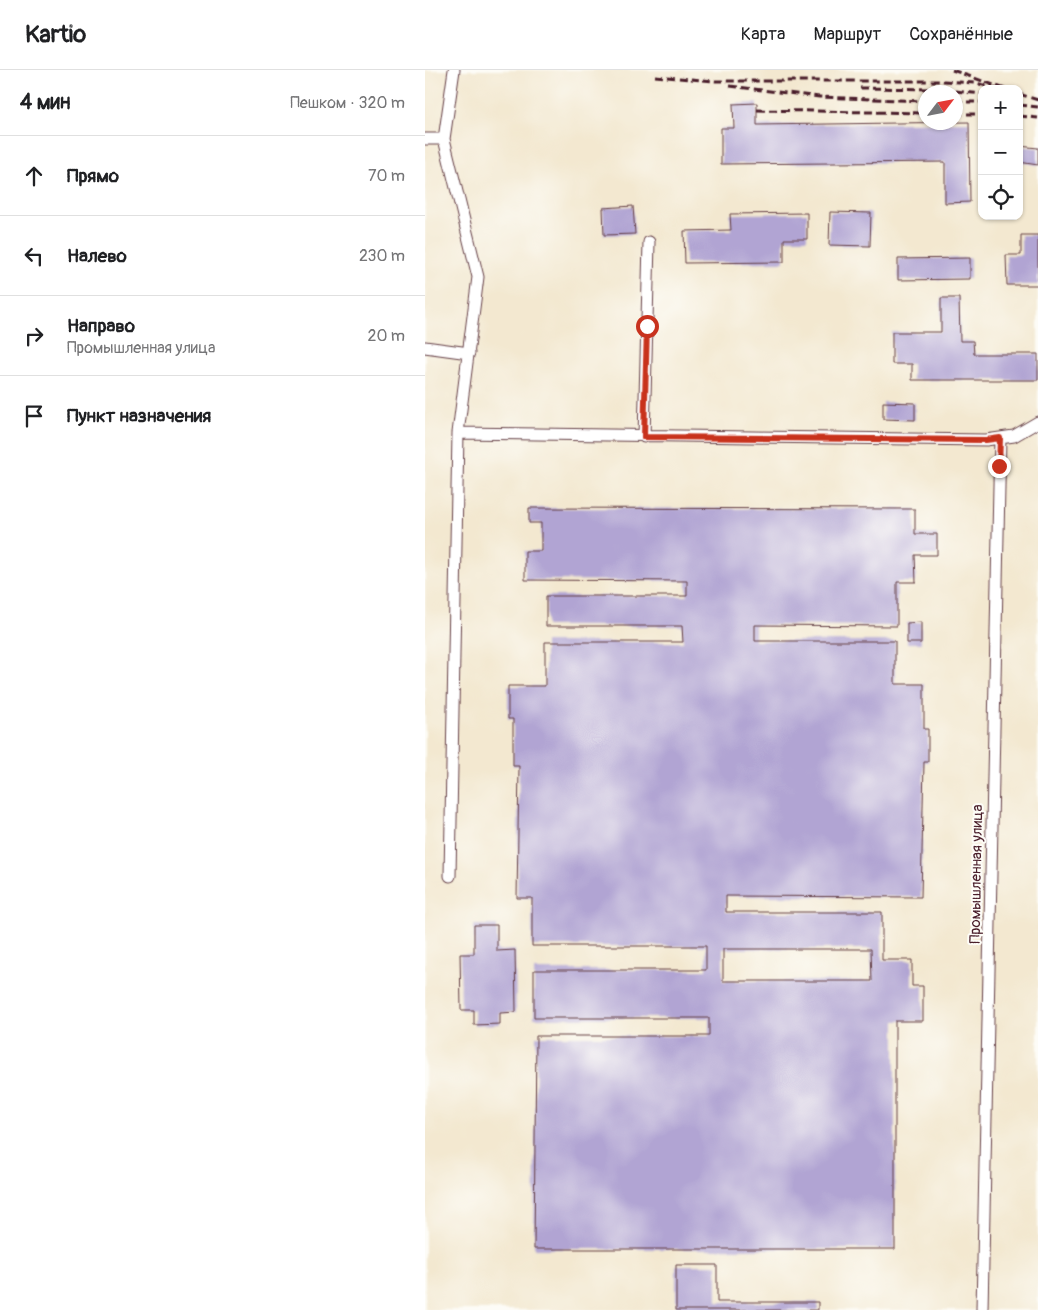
<!DOCTYPE html>
<html lang="ru">
<meta charset="utf-8">
<style>
:root{--surface:#fff;--page:#f6f6f6;--text:#202124;--muted:#757577;--line:#e0e0e0}
body{margin:0;font-family:Pangolin,sans-serif;background:var(--page);color:var(--text)}
.controls{position:absolute;right:15px;top:15px;display:grid;overflow:hidden;border-radius:10px;box-shadow:0 1px 4px #0004}
.controls button{width:45px;height:45px;display:grid;place-items:center;padding:0;border:0;border-bottom:1px solid var(--line);background:var(--surface);color:var(--text);font:25px sans-serif}
.compass{position:absolute;left:493px;top:15px;width:45px;height:45px;border-radius:50%;background:var(--surface);box-shadow:0 1px 4px #0004;rotate:58deg}
.stop{position:absolute;width:15px;height:15px;margin:-11px;border:4px solid #c8321e;border-radius:50%;background:#fff}
.stop.end{background:#c8321e;border-color:#fff;box-shadow:0 1px 5px #0008}
.list{margin:0;padding:0;list-style:none}
h2{display:flex;justify-content:space-between;align-items:center;height:65px;margin:0;padding:0 20px;font-size:21px}
h2 small{font-size:16px;font-weight:400;color:var(--muted)}
.list li{display:grid;grid-template-columns:32px 1fr auto;gap:15px;align-items:center;box-sizing:border-box;height:80px;padding:0 20px;border-top:1px solid var(--line)}
.list b{display:block;font-size:19px;white-space:nowrap}
.list p{margin:0;font-size:16px;white-space:nowrap;color:var(--muted)}
.list em{font-size:16px;font-style:normal;color:var(--muted)}
.icon{flex:none;width:28px;height:28px;fill:none;stroke:currentColor;stroke-width:2;stroke-linecap:round;stroke-linejoin:round}
.map{position:relative;flex:none;width:613px;height:1240px;overflow:hidden}
header{display:flex;align-items:center;gap:30px;box-sizing:border-box;height:70px;padding:0 25px;background:var(--surface);border-bottom:1px solid var(--line)}
header strong{font-size:24px}
nav{display:flex;gap:28px;margin-inline-start:auto;font-size:18px}
main{display:flex}
aside{flex:1;background:var(--surface)}
.map>svg:first-child{display:block}
.building{fill:#b1a4d3;fill-rule:evenodd}
.lines{fill:none;stroke-linecap:round;stroke-linejoin:round}
.minor-casing{stroke:#633d44;stroke-width:13}
.minor{stroke:#fff;stroke-width:11}
.rail{stroke:#4a1f2b;stroke-width:3;stroke-dasharray:8 4;stroke-linecap:butt}
.route{stroke:#c8321e;stroke-width:6}
.labels{text-anchor:middle;stroke-width:4;stroke-linejoin:round;paint-order:stroke}
.street-label{font-size:15px;fill:#4a1f2b;stroke:#fdfcf7}
</style>
<header>
<strong>Kartio</strong>
<nav><a>Карта</a><a>Маршрут</a><a>Сохранённые</a></nav>
</header>
<main>
<aside>
<h2>4 мин<small>Пешком · 320 m</small></h2>
<ul class="list">
<li><svg class="icon" aria-label="ahead" viewBox="0 0 24 24"><path d="M12 20V5M6 11l6-6 6 6"/></svg><div><b>Прямо</b></div><em>70 m</em></li>
<li><svg class="icon" aria-label="left" viewBox="0 0 24 24"><path d="M17 20v-9H6M10 6l-5 5 5 5"/></svg><div><b>Налево</b></div><em>230 m</em></li>
<li><svg class="icon" aria-label="right" viewBox="0 0 24 24"><path d="M7 20v-9h11M14 6l5 5-5 5"/></svg><div><b>Направо</b><p>Промышленная улица</p></div><em>20 m</em></li>
<li><svg class="icon" aria-label="arrive" viewBox="0 0 24 24"><path d="M6 21V4h12l-3 4 3 4H6"/></svg><div><b>Пункт назначения</b></div></li>
</ul>
</aside>
<div class="map">
<svg width="613" height="1240" viewBox="0 0 613 1240">
<rect width="100%" height="100%" fill="#fdfcf7"/>
<filter id="ink" filterUnits="userSpaceOnUse"><feTurbulence type="fractalNoise" baseFrequency=".02" numOctaves="2"/><feDisplacementMap in="SourceGraphic" scale="10" xChannelSelector="R" yChannelSelector="G"/><feConvolveMatrix kernelMatrix="1 2 1 2 8 2 1 2 1" color-interpolation-filters="sRGB"/></filter>
<filter id="wash" filterUnits="userSpaceOnUse"><feTurbulence type="fractalNoise" baseFrequency=".0096" numOctaves="4" result="noise"/><feDisplacementMap in="SourceGraphic" scale="20" xChannelSelector="R" yChannelSelector="G"/><feGaussianBlur stdDeviation="1.12" result="paint"/><feColorMatrix in="noise" values="0 0 0 0 0 0 0 0 0 0 0 0 0 0 0 0 0 1.4 0 .05"/><feComposite in="paint" operator="in"/></filter>
<g filter="url(#wash)">
<rect width="100%" height="100%" fill="#f3e8d0"/>
<g id="blocks">
<!-- building -->
<path class="building" d="M332,33V55L544,52L545,132L520,133V92L296,94V58H309L308,34Z
M594,76L613,78V95L594,92Z
M208,136L210,164L179,165L178,138Z
M405,142L446,143L445,176L404,175Z
M382,143V169H359V192L260,193L259,161L306,160L305,144Z
M596,165H613V215H582L581,185H596Z
M545,188V209L473,210V189Z
M516,228H534L535,271H548L549,284H613V310H487V294H467V262H516Z
M458,332L490,333V350L458,349Z
M104,438L490,439V464H512V485H490L491,512H472V556L330,555V571H470V614H499V659H503V692H499L496,827L301,826V842H457V890H487V916H498V951H470V1179H109L111,966H284V948H109V900H281V876H107V828H92L94,696H88V649H83V616H120V572H258L257,556H121V526H262V511L100,510V481H116V453H104ZM298,879H446L447,911H298Z
M496,552V573H482V553Z
M49,855H72V881L90,880L91,942L75,943V954L49,955V940H36L35,884H49Z
M251,1195H292V1232H393V1240H251Z"/>
</g>
</g>
<g filter="url(#ink)">
<use href="#blocks" fill-opacity="0" stroke="#633d44" stroke-width="1"/>
<g class="lines">
<defs>
<path id="minor" d="M0,69H19
M0,277L44,283
M33,363L561,370L589,366L613,352
M219,367L224,172
M25,806L33,363L53,207L19,69L29,0
M557,1240L575,368"/>
</defs>
<!-- minor casing -->
<use href="#minor" class="minor-casing"/>
<!-- minor -->
<use href="#minor" class="minor"/>
<!-- rail -->
<path class="rail" d="M527,0L580,19
M230,6L290,11H519L551,13L572,19
M305,16L394,27L500,31
M435,18L512,19L557,24
M594,24L613,30
M530,32H557
M594,35L613,37
M332,40L500,43
M530,44H557
M594,46L613,48"/>
</g>
</g>
<g class="lines" filter="url(#ink)">
<!-- route -->
<path class="route" d="M222,256L219,367L561,370L575,368L574,396"/>
</g>
<g class="labels">
<!-- street labels -->
<g class="street-label">
<text transform="translate(551 804) rotate(-89)" y="5">Промышленная улица</text>
</g>
</g>
</svg>
<div class="controls">
<button>+</button>
<button>−</button>
<button><svg class="icon" aria-label="locate" viewBox="0 0 24 24"><circle cx="12" cy="12" r="6"/><path d="M12 2v4M12 18v4M2 12h4M18 12h4"/></svg></button>
</div>
<svg class="compass" viewBox="-18 -18 36 36"><path d="M0-13l5 13h-10z" fill="#e53935"/><path d="M0 13l5-13h-10z" fill="#757577"/></svg>
<div class="stop" style="left:222px;top:256px"></div>
<div class="stop end" style="left:574px;top:396px"></div>
</div>
</main>
